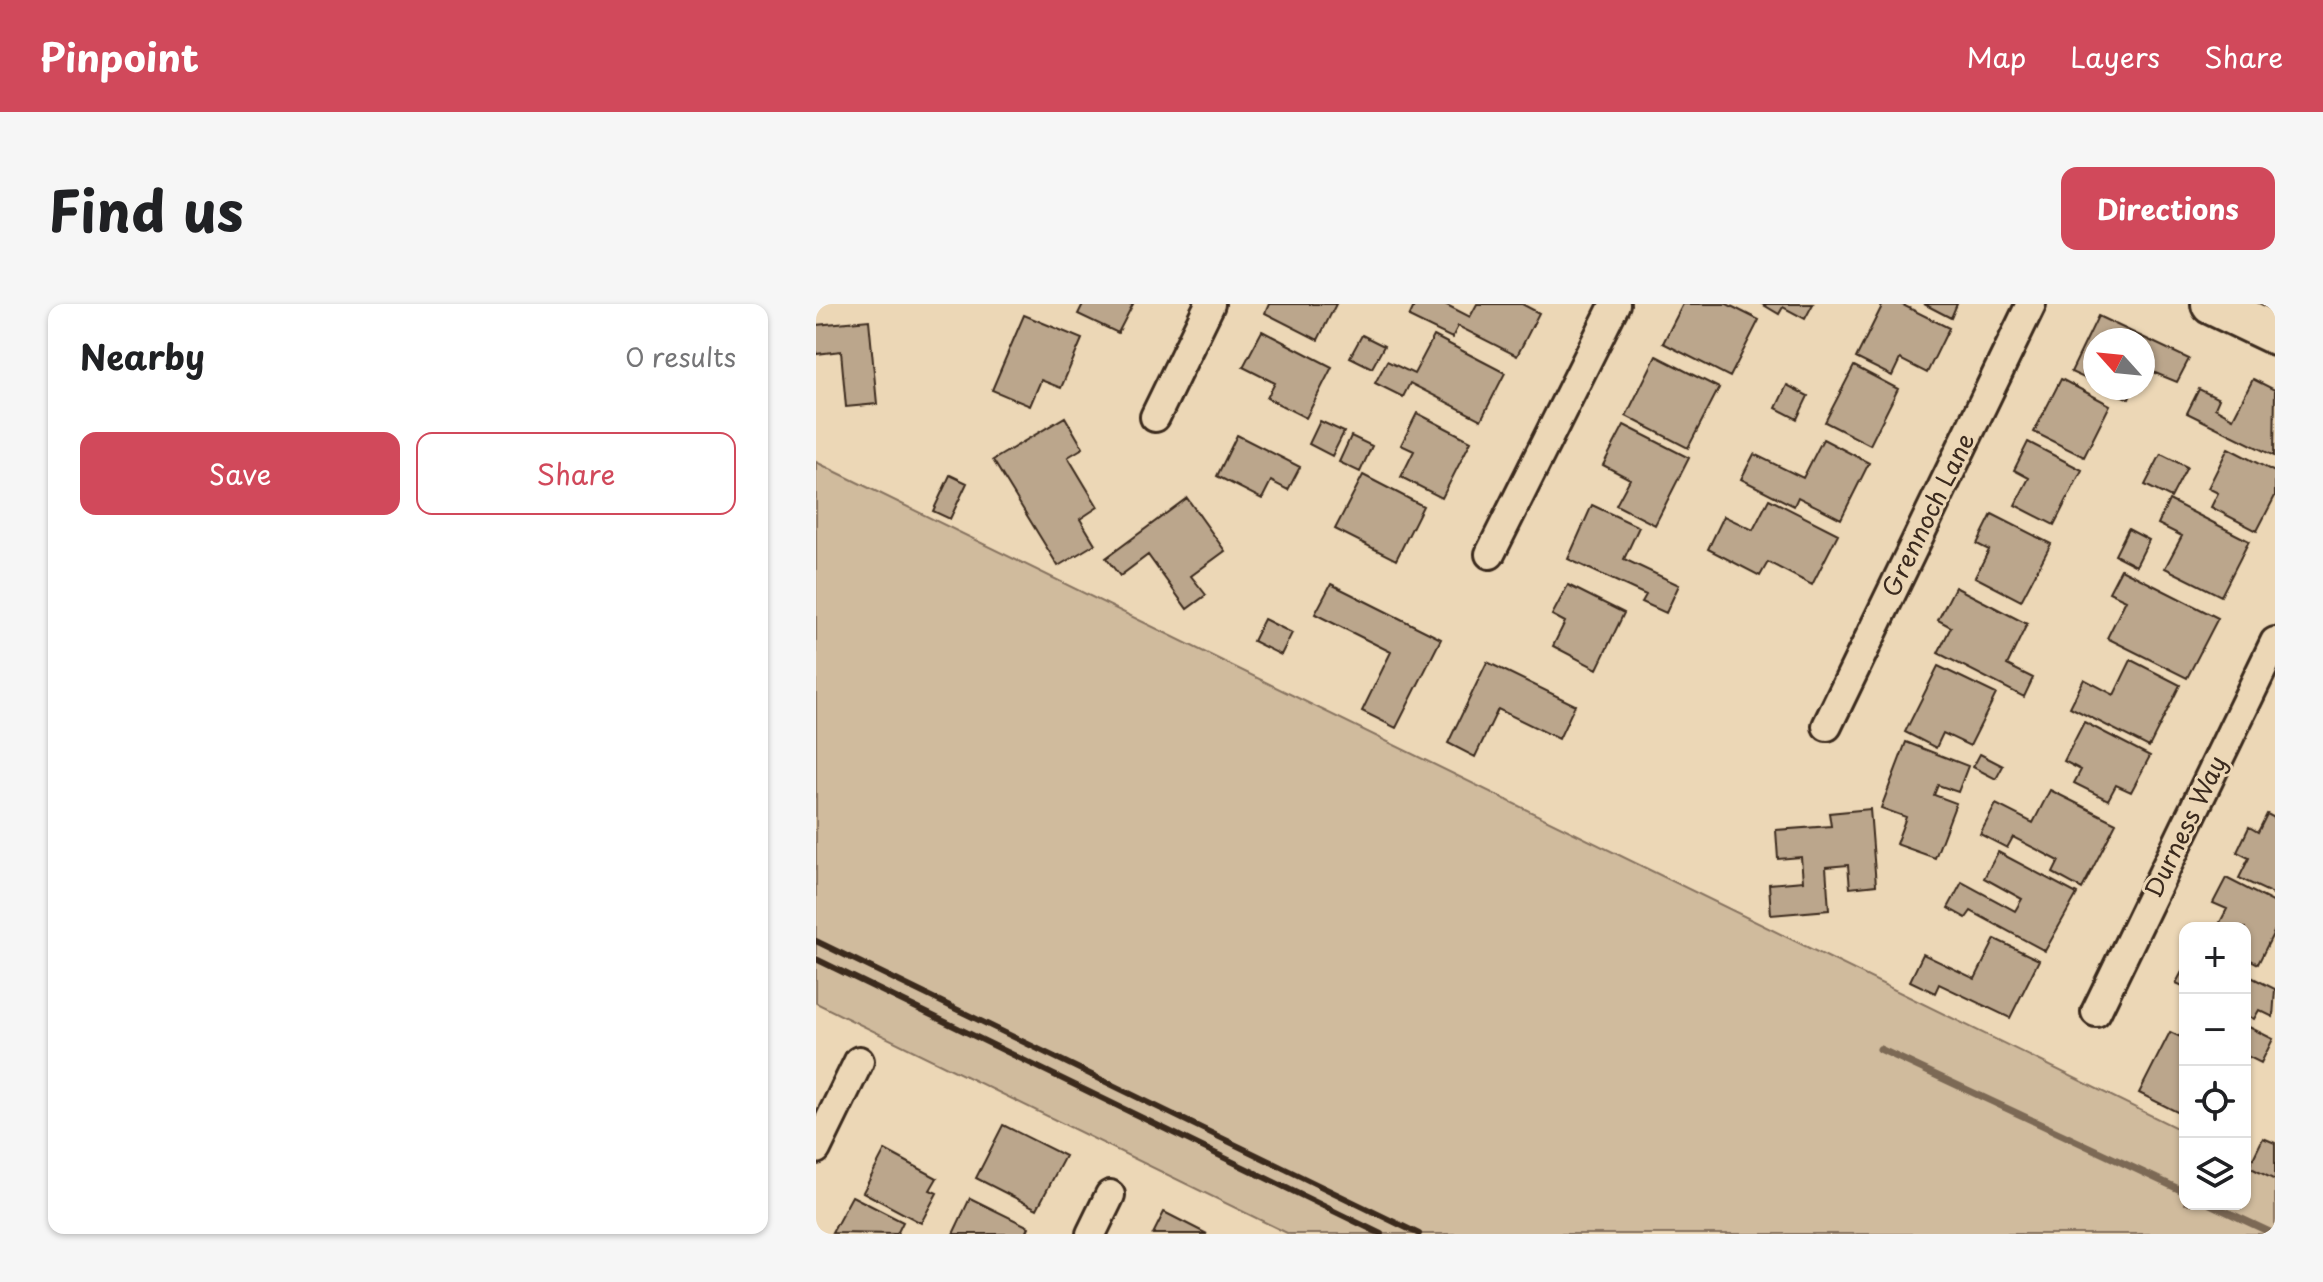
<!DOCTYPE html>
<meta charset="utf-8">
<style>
:root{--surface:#fff;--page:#f6f6f6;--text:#202124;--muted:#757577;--line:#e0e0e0;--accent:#d1495b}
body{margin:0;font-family:"Playpen Sans",sans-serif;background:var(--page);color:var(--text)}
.controls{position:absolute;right:24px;bottom:24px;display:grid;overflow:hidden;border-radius:16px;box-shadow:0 2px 6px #0004}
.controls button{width:72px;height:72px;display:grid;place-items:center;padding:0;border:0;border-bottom:2px solid var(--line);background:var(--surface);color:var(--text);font:40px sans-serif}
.compass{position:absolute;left:1267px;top:24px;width:72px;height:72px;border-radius:50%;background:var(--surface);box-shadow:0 2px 6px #0004;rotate:297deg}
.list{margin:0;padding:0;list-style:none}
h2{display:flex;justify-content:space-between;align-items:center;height:104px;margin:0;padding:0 32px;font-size:34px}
h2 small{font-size:26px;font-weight:400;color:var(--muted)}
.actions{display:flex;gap:16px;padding:24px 32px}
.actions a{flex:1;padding:18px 0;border:2px solid var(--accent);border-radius:16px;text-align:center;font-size:28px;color:var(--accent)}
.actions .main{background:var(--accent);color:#fff}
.icon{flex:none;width:44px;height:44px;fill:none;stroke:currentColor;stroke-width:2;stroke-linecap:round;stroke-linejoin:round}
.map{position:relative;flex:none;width:1459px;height:930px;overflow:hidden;border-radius:16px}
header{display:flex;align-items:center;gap:48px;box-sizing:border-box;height:112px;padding:0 40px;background:var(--accent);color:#fff}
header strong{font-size:38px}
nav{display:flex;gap:44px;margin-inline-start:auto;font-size:28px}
.intro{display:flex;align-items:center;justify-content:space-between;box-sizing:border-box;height:192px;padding:0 48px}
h1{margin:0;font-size:56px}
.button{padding:20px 36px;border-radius:16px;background:var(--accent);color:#fff;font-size:28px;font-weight:700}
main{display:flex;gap:48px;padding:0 48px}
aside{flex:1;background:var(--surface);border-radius:16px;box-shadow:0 2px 6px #0004}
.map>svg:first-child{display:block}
.green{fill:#d0bb9d;stroke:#86725e;stroke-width:2}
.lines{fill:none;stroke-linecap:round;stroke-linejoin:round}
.stream{stroke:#7c6955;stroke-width:7}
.building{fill:#bba68c;stroke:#3b2a1e;stroke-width:2}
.street-casing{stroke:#3b2a1e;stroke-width:34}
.secondary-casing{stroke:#3b2a1e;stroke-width:46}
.street{stroke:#ecd7b6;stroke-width:28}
.secondary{stroke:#ecd7b6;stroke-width:40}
.rail{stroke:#3b2a1e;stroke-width:6}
.labels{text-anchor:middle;stroke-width:6;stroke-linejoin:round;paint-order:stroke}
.street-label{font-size:24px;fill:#3b2a1e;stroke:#ecd7b6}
</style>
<header>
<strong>Pinpoint</strong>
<nav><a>Map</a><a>Layers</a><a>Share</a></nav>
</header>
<div class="intro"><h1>Find us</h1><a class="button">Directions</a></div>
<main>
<aside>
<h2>Nearby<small>0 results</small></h2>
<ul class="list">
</ul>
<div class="actions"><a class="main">Save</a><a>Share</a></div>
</aside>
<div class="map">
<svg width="1459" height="930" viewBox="0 0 1459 930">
<rect width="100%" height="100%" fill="#ecd7b6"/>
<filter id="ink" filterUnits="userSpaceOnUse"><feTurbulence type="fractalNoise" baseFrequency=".0125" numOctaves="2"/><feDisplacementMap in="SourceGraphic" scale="16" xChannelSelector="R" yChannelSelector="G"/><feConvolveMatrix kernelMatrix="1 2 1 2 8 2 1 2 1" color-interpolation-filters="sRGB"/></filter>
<g filter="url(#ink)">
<!-- green -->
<path class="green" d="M0,158L1369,828V900H1429V857L1459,872V930H473L0,699Z"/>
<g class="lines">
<!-- stream -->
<path class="stream" d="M1064,745L1369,888
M1394,900L1458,930"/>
</g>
<!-- building -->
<path class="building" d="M267,0H317L302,29L262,10Z
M453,0H520L502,36L449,9Z
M599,0H629L654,13L661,0H706L723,9L701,52L642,22L636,34L593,13Z
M867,0H911L943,16L914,73L847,39Z
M946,0H997L989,15L967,3L963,10Z
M1067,0H1085L1133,24L1111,69L1084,55L1076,72L1040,54Z
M1108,0H1141L1135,14Z
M208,11L266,35L245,84L225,76L214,102L176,86Z
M1282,12L1373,55L1361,78L1327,64V36H1279V79L1255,68Z
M53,16L61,100L30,103L25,47L0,50V21Z
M446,27L516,63L490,114L451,94L459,79L427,63Z
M546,31L568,42L556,64L534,53Z
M618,32L689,69L665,116L594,79L587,93L559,79L571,57L598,70Z
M840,52L903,84L872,144L810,112Z
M1038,62L1082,85L1054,141L1009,118Z
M1245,75L1294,101L1268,153L1218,128Z
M1437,75L1459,86L1458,152L1371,109L1383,85L1403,95L1399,104L1417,114Z
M971,81L992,92L981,115L960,104Z
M1289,84H1318L1313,95Z
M601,109L655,137L626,194L585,173L598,147L585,141Z
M249,113L267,144L252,153L282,203L264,215L279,240L242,262L177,156Z
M504,117L528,128L516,152L493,140Z
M808,121L873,154L839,221L800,201L814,175L787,161Z
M421,131L484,163L472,186L455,177L446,195L401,172Z
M535,132L556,142L544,168L523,158Z
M1007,135L1053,159L1025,215L982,193L978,202L925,175L938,150L987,174Z
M1212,138L1266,166L1238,221L1199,201L1213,174L1198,166Z
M1412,144L1459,168V192L1441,227L1395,203L1402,189L1392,184Z
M1345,150L1371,163L1355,194L1329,181Z
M134,171L151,179L134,215L117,207Z
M547,171L607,202L580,256L519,225Z
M371,194L409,247L375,272L390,291L371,305L332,251L304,272L290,254Z
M953,195L1022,230L996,281L952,258L944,272L892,245L908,212L937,226Z
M1353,196L1433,237L1405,292L1349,264L1366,232L1342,220Z
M776,201L823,223L808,255L863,281L850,309L826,298L830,291L752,255Z
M1176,210L1235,240L1205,297L1159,273L1173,246L1161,240Z
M1312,225L1333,236L1320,262L1299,251Z
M1305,265L1402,314L1371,374L1291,334L1310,296L1293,288Z
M515,280L625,335L580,424L546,407L575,348L499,310Z
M752,281L808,309L781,365L737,342L749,318L736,311Z
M1139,283L1211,320L1191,361L1217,374L1208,393L1122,349L1135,323L1122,316Z
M448,315L476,329L465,351L437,337Z
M1315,356L1364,381L1333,443L1254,403L1268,375L1298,391Z
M671,358L759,401L743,435L682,405L659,453L632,439Z
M1122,362L1180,390L1154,442L1127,429L1120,444L1089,428Z
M1268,418L1334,452L1315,488L1300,481L1292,496L1258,479L1265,466L1248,457Z
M1090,438L1152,462L1142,488L1122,481L1118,491L1140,499L1119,554L1080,540L1090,513L1065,504Z
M1164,450L1187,462L1180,475L1157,463Z
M1234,486L1300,519L1266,585L1237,569L1243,557L1197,533L1191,544L1164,530L1180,500L1217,519Z
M1054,505L1060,581L1034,584L1032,561L1010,563L1013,606L955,611L953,580L987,577L985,553L962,555L960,526L1015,522L1013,509Z
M1451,510L1459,514V591L1423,574L1433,554L1421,548L1433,523L1442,528Z
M1182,548L1261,590L1229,647L1155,607L1150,614L1132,604L1146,578L1199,607L1206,595L1168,574Z
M1410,574L1459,599V626L1442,660L1429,653V624H1401L1411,605L1397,599Z
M1179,635L1223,656L1194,714L1123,680L1119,689L1094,677L1107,650L1159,675Z
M1369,662V683L1360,679Z
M1429,670L1459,685L1457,713L1443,706L1438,715L1429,710Z
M1433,723L1457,735L1445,759L1429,751V731Z
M1354,728L1369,735V812L1323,789Z
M187,821L249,852L221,905L160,874Z
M1447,834L1459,839V876L1433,863Z
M69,846L121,874L114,886L121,889L105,919L47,888Z
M36,892L87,918L81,930L16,929Z
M154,894L213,923L210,930H137Z
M348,908L391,930H337Z"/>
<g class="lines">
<defs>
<path id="street" d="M339,113L394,0
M674,250L799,0
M1011,422L1215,0
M1280,708L1459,338
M0,845L43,757
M275,930L294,891"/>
<path id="secondary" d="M1396,0L1459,30"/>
</defs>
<!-- street casing -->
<use href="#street" class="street-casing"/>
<!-- secondary casing -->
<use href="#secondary" class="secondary-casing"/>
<!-- street -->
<use href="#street" class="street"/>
<!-- secondary -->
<use href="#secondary" class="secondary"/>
<!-- rail -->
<path class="rail" d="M0,637L603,930
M0,655L565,930"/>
</g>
</g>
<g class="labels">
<!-- street labels -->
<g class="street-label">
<text transform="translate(1113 211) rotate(-64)" y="8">Grennoch Lane</text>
<text transform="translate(1370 523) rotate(-64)" y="8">Durness Way</text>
</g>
</g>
</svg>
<div class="controls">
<button>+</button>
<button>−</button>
<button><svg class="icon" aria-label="locate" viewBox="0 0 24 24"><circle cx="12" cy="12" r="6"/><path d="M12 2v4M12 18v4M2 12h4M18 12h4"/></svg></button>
<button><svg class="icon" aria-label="layers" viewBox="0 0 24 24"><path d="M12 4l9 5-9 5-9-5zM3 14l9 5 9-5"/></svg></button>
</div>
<svg class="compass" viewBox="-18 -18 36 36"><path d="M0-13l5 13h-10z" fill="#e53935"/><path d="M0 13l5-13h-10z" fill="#757577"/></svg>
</div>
</main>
